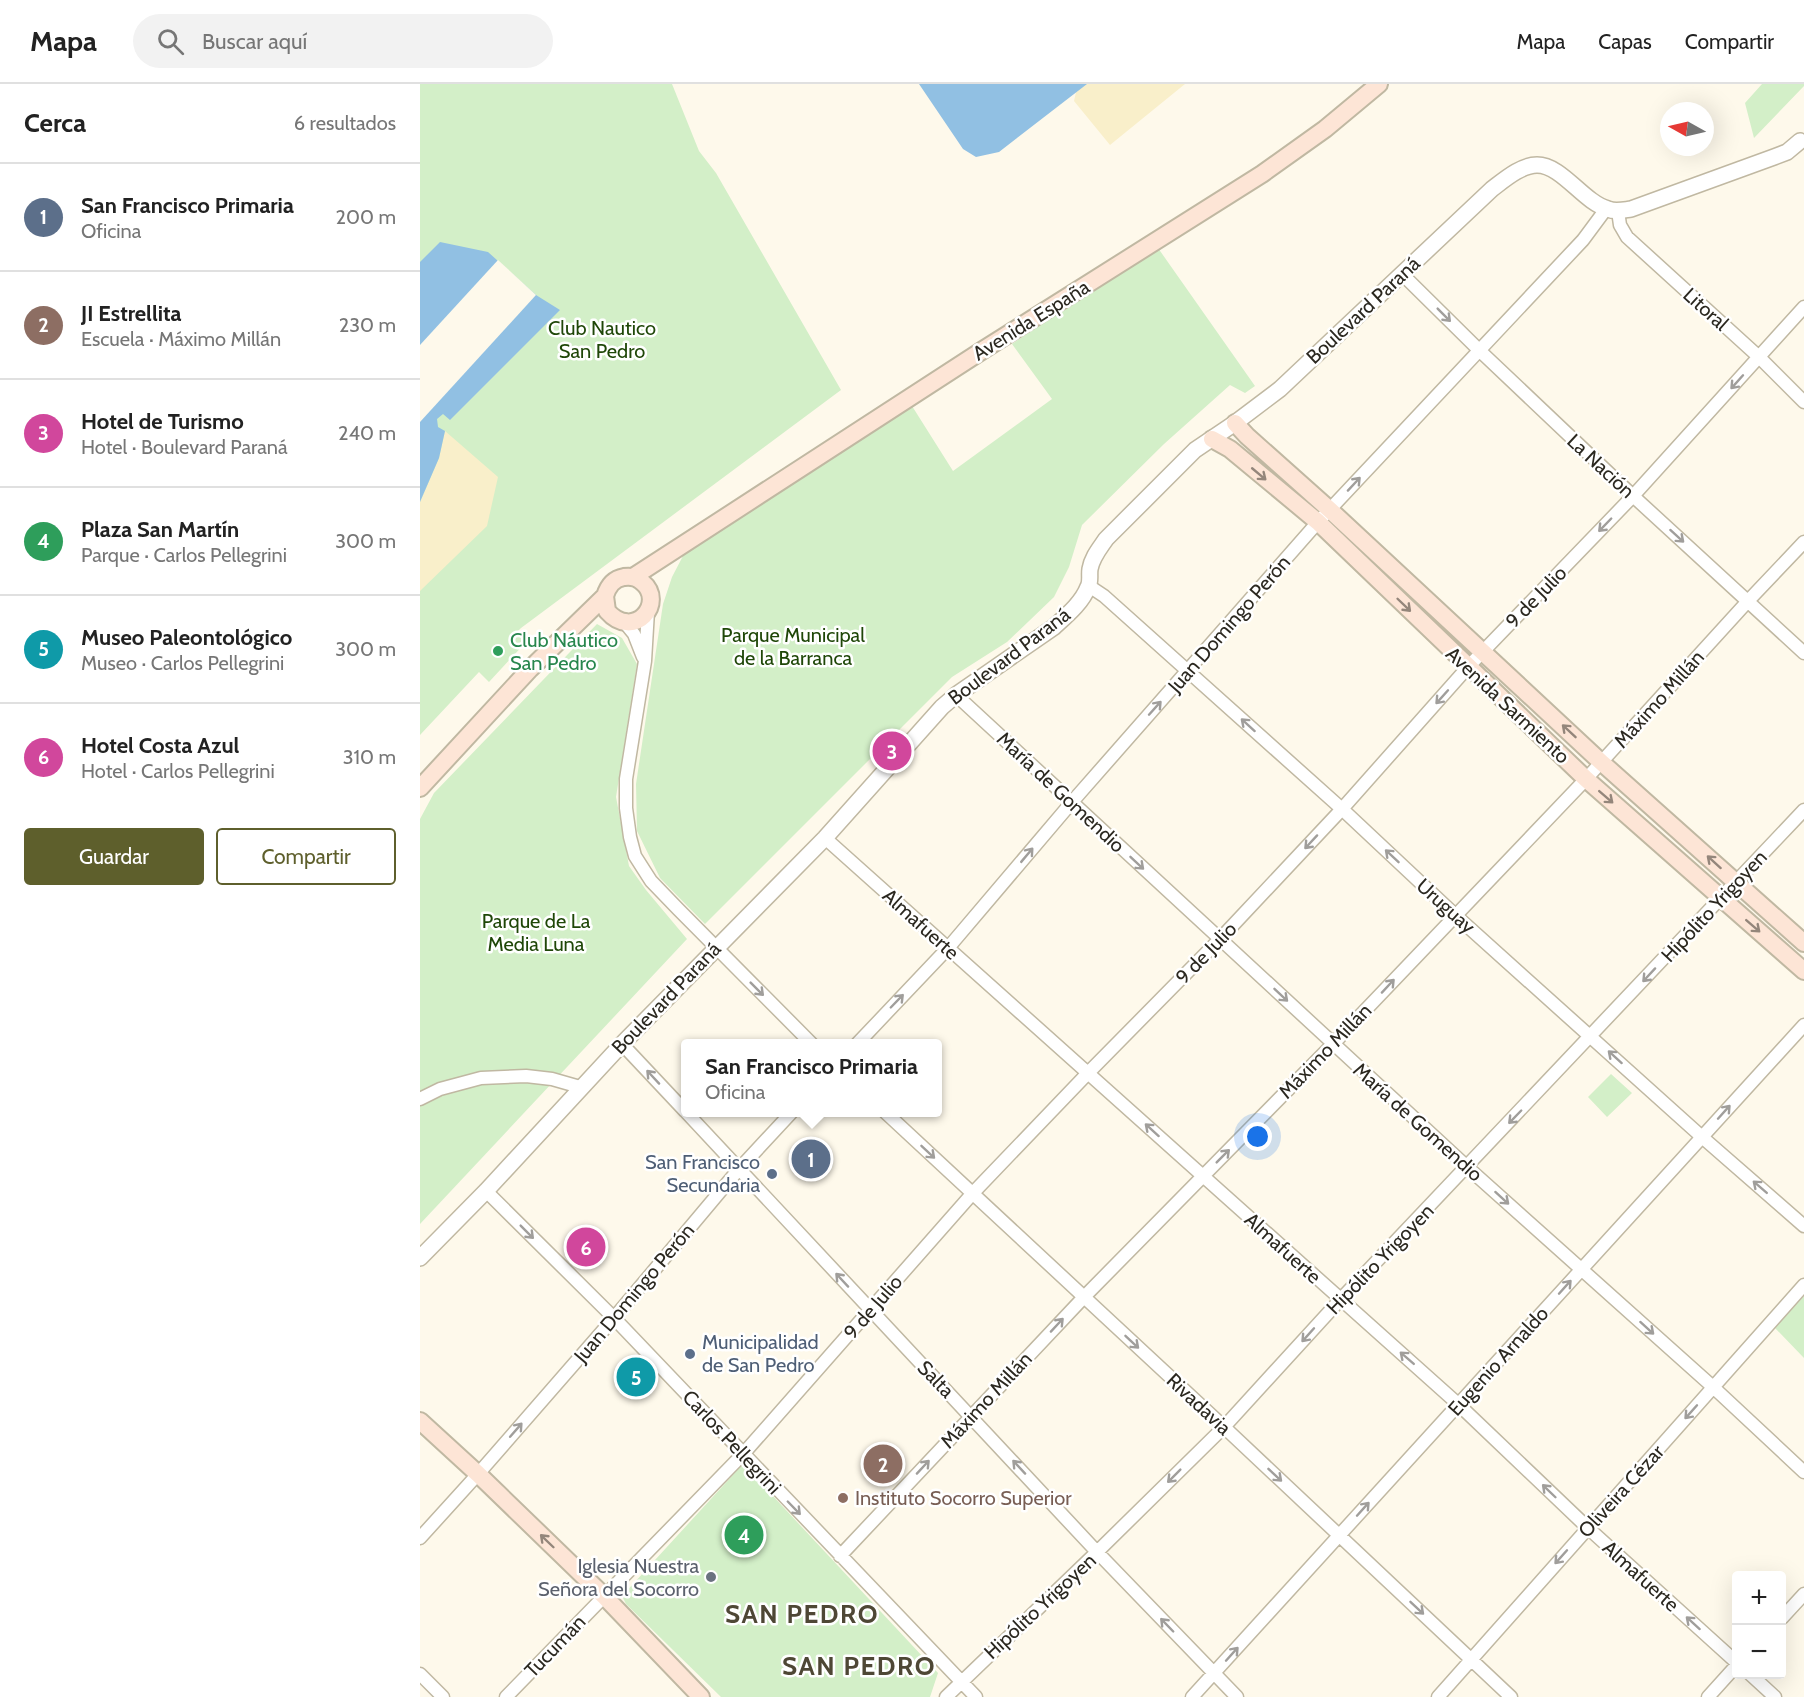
<!DOCTYPE html>
<html lang="es">
<meta charset="utf-8">
<style>
:root{--surface:#fff;--page:#f2f2f2;--text:#222;--muted:#767676;--line:#e0e0e0;--accent:#5e5f2c}
body{margin:0;font-family:Cabin,sans-serif;background:var(--page);color:var(--text)}
.controls{position:absolute;right:18px;bottom:18px;display:grid;overflow:hidden;border-radius:6px;box-shadow:0 6px 24px #0002}
.controls button{width:54px;height:54px;display:grid;place-items:center;padding:0;border:0;border-bottom:2px solid var(--line);background:var(--surface);color:var(--text);font:30px sans-serif}
.compass{position:absolute;left:1240px;top:18px;width:54px;height:54px;border-radius:50%;background:var(--surface);box-shadow:0 6px 24px #0002;rotate:278deg}
.you{position:absolute;left:838px;top:1053px;width:21px;height:21px;margin:-15px;border:4px solid #fff;border-radius:50%;background:#1a73e8;box-shadow:0 0 0 9px #1a73e833}
.badge{display:grid;place-items:center;width:39px;height:39px;border-radius:50%;background:var(--accent);color:#fff;font-size:20px;font-weight:700}
.pin{position:absolute;translate:-50% -50%;border:3px solid #fff;box-shadow:0 2px 6px #0006}
.popup{position:absolute;left:261px;top:955px;width:261px;height:78px;box-sizing:border-box;display:grid;place-content:center;border-radius:6px;background:var(--surface);filter:drop-shadow(0 2px 4px #0005);font-size:20px;white-space:nowrap;color:var(--muted)}
.popup b{font-size:22px;color:var(--text)}
.popup::after{content:'';position:absolute;left:50%;top:100%;margin-left:-12px;border:12px solid transparent;border-top-color:var(--surface)}
.list{margin:0;padding:0;list-style:none}
h2{display:flex;justify-content:space-between;align-items:center;height:78px;margin:0;padding:0 24px;font-size:26px}
h2 small{font-size:20px;font-weight:400;color:var(--muted)}
.list li{display:grid;grid-template-columns:39px 1fr auto;gap:18px;align-items:center;box-sizing:border-box;height:108px;padding:0 24px;border-top:2px solid var(--line)}
.list b{display:block;font-size:22px;white-space:nowrap}
.list p{margin:0;font-size:20px;white-space:nowrap;color:var(--muted)}
.list em{font-size:20px;font-style:normal;color:var(--muted)}
.actions{display:flex;gap:12px;padding:18px 24px}
.actions a{flex:1;padding:14px 0;border:2px solid var(--accent);border-radius:6px;text-align:center;font-size:21px;color:var(--accent)}
.actions .main{background:var(--accent);color:#fff}
.icon{flex:none;width:33px;height:33px;fill:none;stroke:currentColor;stroke-width:2;stroke-linecap:round;stroke-linejoin:round}
.map{position:relative;flex:none;width:1384px;height:1613px;overflow:hidden}
header{display:flex;align-items:center;gap:36px;box-sizing:border-box;height:84px;padding:0 30px;background:var(--surface);border-bottom:2px solid var(--line)}
header strong{font-size:28px}
nav{display:flex;gap:33px;margin-inline-start:auto;font-size:21px}
.search{width:420px;height:54px;background:var(--page);display:flex;align-items:center;gap:15px;box-sizing:border-box;padding:0 21px;border-radius:33px;color:var(--muted);font-size:22px}
main{display:flex}
aside{flex:1;background:var(--surface)}
.map>svg:first-child{display:block}
.green{fill:#d3efc8}
.sand{fill:#f9efca}
.water{fill:#91c0e3}
.pier{fill:#fef9eb}
.lines{fill:none;stroke-linecap:round;stroke-linejoin:round}
.minor-casing{stroke:#c0b8a2;stroke-width:15}
.tertiary-casing{stroke:#c0b8a2;stroke-width:18}
.secondary-casing{stroke:#c0b8a2;stroke-width:20}
.minor{stroke:#fff;stroke-width:12}
.tertiary{stroke:#fff;stroke-width:15}
.secondary{stroke:#fde5d6;stroke-width:16}
.oneway{stroke:#a09e9b}
.oneway2{stroke:#94867b}
.leisure-dot{fill:#2e9e5b;stroke:#fff;stroke-width:2}
.service-dot{fill:#5c6f8a;stroke:#fff;stroke-width:2}
.education-dot{fill:#8d6e63;stroke:#fff;stroke-width:2}
.worship-dot{fill:#6b7280;stroke:#fff;stroke-width:2}
.labels{text-anchor:middle;stroke-width:5;stroke-linejoin:round;paint-order:stroke}
.street-label{font-size:20px;fill:#2b2820;stroke:#fff}
.park-label{font-size:20px;fill:#1f4708;stroke:#fff}
.leisure-label{font-size:20px;fill:#27864d;stroke:#fff;text-anchor:start}
.service-label{font-size:20px;fill:#4e5e75;stroke:#fff;text-anchor:end}
.education-label{font-size:20px;fill:#785e54;stroke:#fff;text-anchor:start}
.worship-label{font-size:20px;fill:#5b616d;stroke:#fff;text-anchor:end}
.district-label{font-size:26px;font-weight:bold;letter-spacing:1.5px;fill:#4e4735;stroke:#fff}
</style>
<header>
<strong>Mapa</strong>
<div class="search"><svg class="icon" aria-label="search" viewBox="0 0 24 24"><circle cx="10" cy="10" r="6"/><path d="M15 15l6 6"/></svg>Buscar aquí</div>
<nav><a>Mapa</a><a>Capas</a><a>Compartir</a></nav>
</header>
<main>
<aside>
<h2>Cerca<small>6 resultados</small></h2>
<ul class="list">
<li><span class="badge" style="background:#5c6f8a">1</span><div><b>San Francisco Primaria</b><p>Oficina</p></div><em>200 m</em></li>
<li><span class="badge" style="background:#8d6e63">2</span><div><b>JI Estrellita</b><p>Escuela · Máximo Millán</p></div><em>230 m</em></li>
<li><span class="badge" style="background:#d1479c">3</span><div><b>Hotel de Turismo</b><p>Hotel · Boulevard Paraná</p></div><em>240 m</em></li>
<li><span class="badge" style="background:#2e9e5b">4</span><div><b>Plaza San Martín</b><p>Parque · Carlos Pellegrini</p></div><em>300 m</em></li>
<li><span class="badge" style="background:#0f9aa8">5</span><div><b>Museo Paleontológico</b><p>Museo · Carlos Pellegrini</p></div><em>300 m</em></li>
<li><span class="badge" style="background:#d1479c">6</span><div><b>Hotel Costa Azul</b><p>Hotel · Carlos Pellegrini</p></div><em>310 m</em></li>
</ul>
<div class="actions"><a class="main">Guardar</a><a>Compartir</a></div>
</aside>
<div class="map">
<svg width="1384" height="1613" viewBox="0 0 1384 1613">
<rect width="100%" height="100%" fill="#fef9eb"/>
<!-- green -->
<path class="green" d="M0,0H252L279,67L296,89L421,306L101,544L97,548L107,557L69,598L59,588L0,651V418L9,396L0,350Z
M1342,0H1384V2L1334,54L1325,19Z
M738,164L835,302L825,309L810,301L744,360L662,441L649,483L634,513L587,558L532,593L285,840L240,794L217,747L216,700L243,520L252,493L264,470L492,322L533,387L632,315L592,260Z
M177,540L202,554L217,580L196,713L209,782L226,806L267,855L0,1140V735L14,709Z
M1191,990L1212,1009L1187,1033L1168,1013Z
M1384,1212V1274L1355,1244Z
M323,1380L518,1589L510,1613H301L206,1520L202,1512Z"/>
<!-- sand -->
<path class="sand" d="M658,0H765L690,61L654,17Z
M25,347L78,393L67,442L0,507V418L19,374Z"/>
<!-- water -->
<path class="water" d="M499,0H667L579,68L556,73L543,65Z
M20,158L68,168L116,211L140,226L30,336L23,330L17,335L18,343L25,347L19,374L0,418V178Z"/>
<!-- pier -->
<path class="pier" d="M78,176L116,211L0,338V261Z"/>
<g class="lines">
<defs>
<path id="minor" d="M1198,127L1200,141L1207,153L1339,273L1384,318
M982,190L1060,267L1213,412L1384,569
M669,502L684,512L922,725L1035,831L1282,1053L1384,1142
M228,527L225,577L206,695V724L210,753L215,772L231,797L258,825L392,960
M205,539L214,550L223,573
M536,611L1047,1083L1293,1303L1384,1388
M405,754L1038,1320L1168,1444L1316,1578
M202,960L265,1027
M437,960L528,864L652,718L898,438L1163,156L1186,125
M0,1015L20,1005L61,994L106,992L132,995L160,1003
M266,1028L677,1468L817,1613
M465,1028L804,1343L1091,1613
M66,1107L194,1234L556,1613
M0,1454L58,1390L194,1234L319,1085L372,1028
M420,1472L664,1213L913,960L1166,695L1328,517L1384,458
M1362,1534L1384,1510
M0,1590L23,1613
M1330,1590L1355,1613
M86,1613L324,1369L552,1110L668,989L800,855L922,725L1048,583L1213,412L1384,223
M526,1613L677,1468L804,1343L920,1216L1384,726
M772,1613L1384,941
M1018,1613L1384,1201
M1288,1613L1316,1582"/>
<path id="tertiary" d="M0,1174L66,1107L202,960L405,754L522,623L536,611L634,543C646,532 662,519 668,503C671,498 669,491 670,485C672,473 680,464 686,455L775,366L815,339L860,305L1072,105C1084,96 1101,81 1117,81C1142,81 1163,118 1188,125C1195,128 1203,126 1211,125L1354,73L1367,68L1380,57"/>
<path id="secondary" d="M815,339L827,352L910,426L1181,678L1384,859
M792,355L810,365L898,438L1166,695L1384,887
M213,493L563,266L842,90L905,45L959,0
M0,704L110,585L185,512C188,502 193,495 204,493C211,492 217,493 222,498C247,518 214,558 187,527L185,512
M0,1337L58,1390L184,1512L281,1613"/>
</defs>
<!-- minor casing -->
<use href="#minor" class="minor-casing"/>
<!-- tertiary casing -->
<use href="#tertiary" class="tertiary-casing"/>
<!-- secondary casing -->
<use href="#secondary" class="secondary-casing"/>
<!-- minor -->
<use href="#minor" class="minor"/>
<!-- tertiary -->
<use href="#tertiary" class="tertiary"/>
<!-- secondary -->
<use href="#secondary" class="secondary"/>
</g>
<!-- one-way arrows -->
<defs><path id="oneway-shaft" d="M-6 0H5M1.5-3L5.5 0L1.5 3" fill="none" stroke-width="1.6" stroke-linecap="round" stroke-linejoin="round" transform="scale(1.5)"/></defs>
<g class="oneway">
<use href="#oneway-shaft" transform="translate(1024 231) rotate(45)"/>
<use href="#oneway-shaft" transform="translate(1317 298) rotate(132)"/>
<use href="#oneway-shaft" transform="translate(934 400) rotate(-47)"/>
<use href="#oneway-shaft" transform="translate(1185 441) rotate(134)"/>
<use href="#oneway-shaft" transform="translate(1257 452) rotate(42)"/>
<use href="#oneway-shaft" transform="translate(1022 613) rotate(132)"/>
<use href="#oneway-shaft" transform="translate(735 624) rotate(-48)"/>
<use href="#oneway-shaft" transform="translate(828 641) rotate(-138)"/>
<use href="#oneway-shaft" transform="translate(891 758) rotate(133)"/>
<use href="#oneway-shaft" transform="translate(607 771) rotate(-50)"/>
<use href="#oneway-shaft" transform="translate(972 772) rotate(-137)"/>
<use href="#oneway-shaft" transform="translate(717 779) rotate(43)"/>
<use href="#oneway-shaft" transform="translate(1229 891) rotate(133)"/>
<use href="#oneway-shaft" transform="translate(968 902) rotate(-47)"/>
<use href="#oneway-shaft" transform="translate(337 905) rotate(45)"/>
<use href="#oneway-shaft" transform="translate(861 911) rotate(43)"/>
<use href="#oneway-shaft" transform="translate(477 917) rotate(-46)"/>
<use href="#oneway-shaft" transform="translate(1195 973) rotate(-138)"/>
<use href="#oneway-shaft" transform="translate(233 993) rotate(-133)"/>
<use href="#oneway-shaft" transform="translate(1304 1028) rotate(-48)"/>
<use href="#oneway-shaft" transform="translate(1095 1033) rotate(134)"/>
<use href="#oneway-shaft" transform="translate(732 1046) rotate(-138)"/>
<use href="#oneway-shaft" transform="translate(508 1068) rotate(43)"/>
<use href="#oneway-shaft" transform="translate(803 1072) rotate(-45)"/>
<use href="#oneway-shaft" transform="translate(1340 1103) rotate(-139)"/>
<use href="#oneway-shaft" transform="translate(1082 1114) rotate(42)"/>
<use href="#oneway-shaft" transform="translate(107 1148) rotate(45)"/>
<use href="#oneway-shaft" transform="translate(422 1196) rotate(-133)"/>
<use href="#oneway-shaft" transform="translate(1145 1203) rotate(-48)"/>
<use href="#oneway-shaft" transform="translate(637 1241) rotate(-47)"/>
<use href="#oneway-shaft" transform="translate(1227 1244) rotate(42)"/>
<use href="#oneway-shaft" transform="translate(888 1251) rotate(132)"/>
<use href="#oneway-shaft" transform="translate(712 1258) rotate(43)"/>
<use href="#oneway-shaft" transform="translate(987 1274) rotate(-139)"/>
<use href="#oneway-shaft" transform="translate(1271 1328) rotate(132)"/>
<use href="#oneway-shaft" transform="translate(96 1346) rotate(-49)"/>
<use href="#oneway-shaft" transform="translate(503 1383) rotate(-47)"/>
<use href="#oneway-shaft" transform="translate(599 1383) rotate(-133)"/>
<use href="#oneway-shaft" transform="translate(855 1391) rotate(43)"/>
<use href="#oneway-shaft" transform="translate(754 1392) rotate(135)"/>
<use href="#oneway-shaft" transform="translate(1129 1407) rotate(-136)"/>
<use href="#oneway-shaft" transform="translate(374 1424) rotate(46)"/>
<use href="#oneway-shaft" transform="translate(943 1425) rotate(-48)"/>
<use href="#oneway-shaft" transform="translate(1141 1473) rotate(132)"/>
<use href="#oneway-shaft" transform="translate(997 1524) rotate(43)"/>
<use href="#oneway-shaft" transform="translate(1273 1539) rotate(-138)"/>
<use href="#oneway-shaft" transform="translate(747 1541) rotate(-134)"/>
<use href="#oneway-shaft" transform="translate(812 1570) rotate(-48)"/>
</g>
<g class="oneway2">
<use href="#oneway-shaft" transform="translate(839 390) rotate(40)"/>
<use href="#oneway-shaft" transform="translate(984 521) rotate(44)"/>
<use href="#oneway-shaft" transform="translate(1149 647) rotate(-137)"/>
<use href="#oneway-shaft" transform="translate(1186 713) rotate(41)"/>
<use href="#oneway-shaft" transform="translate(1294 778) rotate(-138)"/>
<use href="#oneway-shaft" transform="translate(1333 842) rotate(41)"/>
<use href="#oneway-shaft" transform="translate(127 1457) rotate(-136)"/>
</g>
<!-- markers -->
<circle class="leisure-dot" cx="78" cy="567" r="6"/>
<g class="service-dot">
<circle cx="352" cy="1090" r="6"/>
<circle cx="270" cy="1270" r="6"/>
</g>
<circle class="education-dot" cx="423" cy="1414" r="6"/>
<circle class="worship-dot" cx="291" cy="1493" r="6"/>
<g class="labels">
<!-- street labels -->
<g class="street-label">
<text transform="translate(1286 225) rotate(42)" y="7">Litoral</text>
<text transform="translate(943 226) rotate(-43)" y="7">Boulevard Paraná</text>
<text transform="translate(611 236) rotate(-32)" y="7">Avenida España</text>
<text transform="translate(1181 382) rotate(43)" y="7">La Nación</text>
<text transform="translate(1116 513) rotate(-46)" y="7">9 de Julio</text>
<text transform="translate(809 540) rotate(-49)" y="7">Juan Domingo Perón</text>
<text transform="translate(589 572) rotate(-37)" y="7">Boulevard Paraná</text>
<text transform="translate(1239 615) rotate(-48)" y="7">Máximo Millán</text>
<text transform="translate(1088 621) rotate(43)" y="7">Avenida Sarmiento</text>
<text transform="translate(641 708) rotate(43)" y="7">María de Gomendio</text>
<text transform="translate(1026 822) rotate(42)" y="7">Uruguay</text>
<text transform="translate(1294 822) rotate(-47)" y="7">Hipólito Yrigoyen</text>
<text transform="translate(501 840) rotate(42)" y="7">Almafuerte</text>
<text transform="translate(786 869) rotate(-46)" y="7">9 de Julio</text>
<text transform="translate(246 914) rotate(-46)" y="7">Boulevard Paraná</text>
<text transform="translate(905 967) rotate(-46)" y="7">Máximo Millán</text>
<text transform="translate(998 1038) rotate(42)" y="7">María de Gomendio</text>
<text transform="translate(863 1164) rotate(42)" y="7">Almafuerte</text>
<text transform="translate(960 1175) rotate(-46)" y="7">Hipólito Yrigoyen</text>
<text transform="translate(214 1209) rotate(-50)" y="7">Juan Domingo Perón</text>
<text transform="translate(453 1223) rotate(-49)" y="7">9 de Julio</text>
<text transform="translate(1078 1277) rotate(-48)" y="7">Eugenio Arnaldo</text>
<text transform="translate(516 1295) rotate(46)" y="7">Salta</text>
<text transform="translate(566 1316) rotate(-47)" y="7">Máximo Millán</text>
<text transform="translate(779 1320) rotate(43)" y="7">Rivadavia</text>
<text transform="translate(312 1358) rotate(47)" y="7">Carlos Pellegrini</text>
<text transform="translate(1201 1407) rotate(-48)" y="7">Oliveira Cézar</text>
<text transform="translate(1221 1492) rotate(42)" y="7">Almafuerte</text>
<text transform="translate(620 1522) rotate(-43)" y="7">Hipólito Yrigoyen</text>
<text transform="translate(135 1562) rotate(-46)" y="7">Tucumán</text>
</g>
<!-- park labels -->
<g class="park-label">
<text x="182" y="251">Club Nautico<tspan x="182" dy="23">San Pedro</tspan></text>
<text x="373" y="558">Parque Municipal<tspan x="373" dy="23">de la Barranca</tspan></text>
<text x="116" y="844">Parque de La<tspan x="116" dy="23">Media Luna</tspan></text>
</g>
<!-- leisure labels -->
<g class="leisure-label">
<text x="90" y="563">Club Náutico<tspan x="90" dy="23">San Pedro</tspan></text>
</g>
<!-- service labels -->
<g class="service-label">
<text x="340" y="1085">San Francisco<tspan x="340" dy="23">Secundaria</tspan></text>
<text x="282" y="1265" text-anchor="start">Municipalidad<tspan x="282" dy="23">de San Pedro</tspan></text>
</g>
<!-- education labels -->
<g class="education-label">
<text x="435" y="1421">Instituto Socorro Superior</text>
</g>
<!-- worship labels -->
<g class="worship-label">
<text x="279" y="1489">Iglesia Nuestra<tspan x="279" dy="23">Señora del Socorro</tspan></text>
</g>
<!-- district labels -->
<g class="district-label">
<text x="382" y="1539">SAN PEDRO</text>
<text x="439" y="1591">SAN PEDRO</text>
</g>
</g>
</svg>
<div class="controls">
<button>+</button>
<button>−</button>
</div>
<svg class="compass" viewBox="-18 -18 36 36"><path d="M0-13l5 13h-10z" fill="#e53935"/><path d="M0 13l5-13h-10z" fill="#767676"/></svg>
<div class="you"></div>
<div class="pin badge" style="left:391px;top:1075px;background:#5c6f8a">1</div>
<div class="popup"><b>San Francisco Primaria</b>Oficina</div>
<div class="pin badge" style="left:463px;top:1380px;background:#8d6e63">2</div>
<div class="pin badge" style="left:472px;top:667px;background:#d1479c">3</div>
<div class="pin badge" style="left:324px;top:1451px;background:#2e9e5b">4</div>
<div class="pin badge" style="left:216px;top:1293px;background:#0f9aa8">5</div>
<div class="pin badge" style="left:166px;top:1163px;background:#d1479c">6</div>
</div>
</main>
